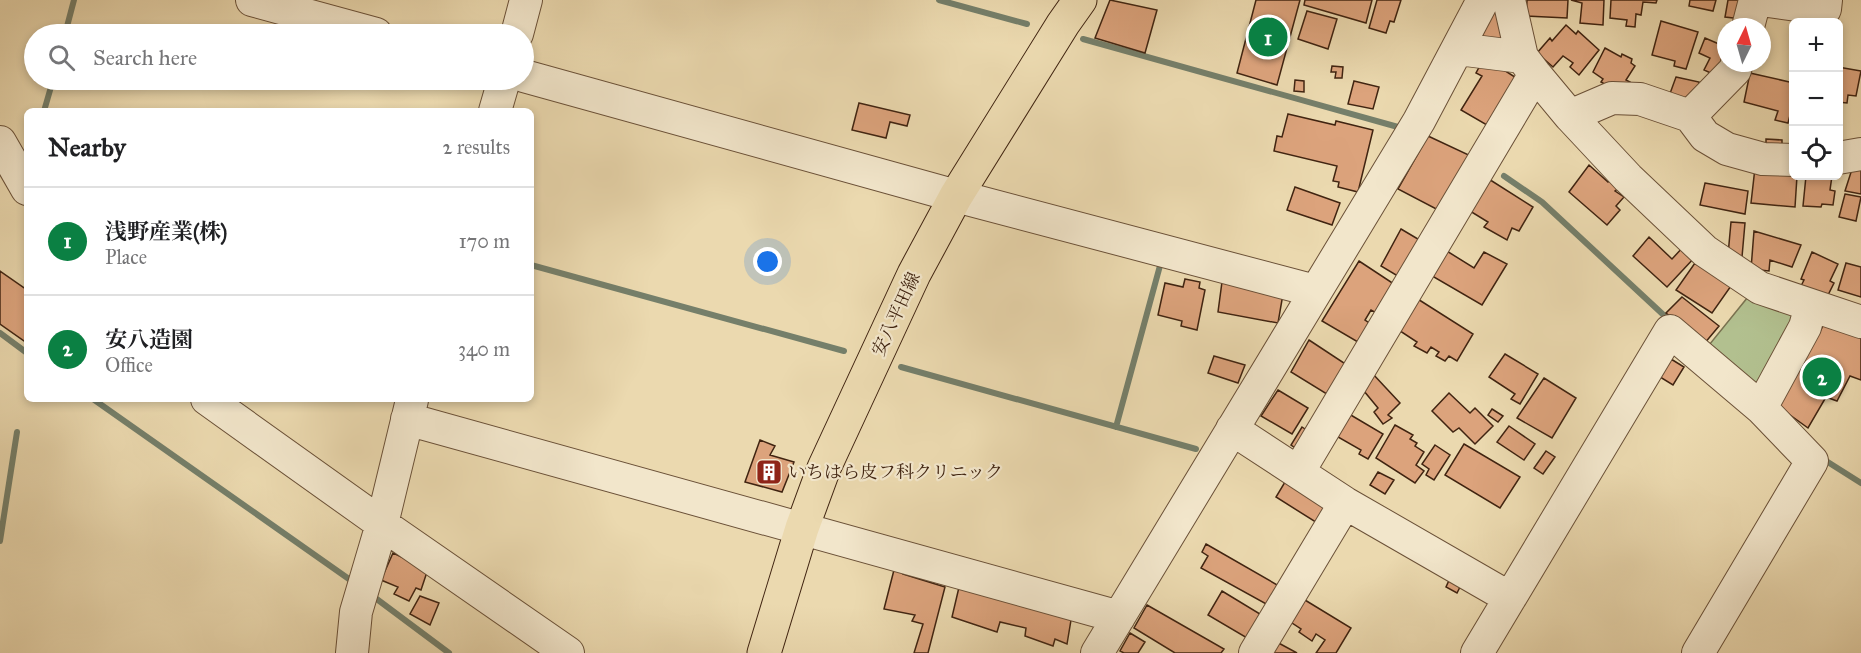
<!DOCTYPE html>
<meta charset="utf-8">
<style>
:root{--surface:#fff;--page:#f6f6f6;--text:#202124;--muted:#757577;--line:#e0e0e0;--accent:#0b8043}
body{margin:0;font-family:"IM FELL Great Primer","Noto Serif JP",serif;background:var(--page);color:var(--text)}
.controls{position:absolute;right:18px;top:18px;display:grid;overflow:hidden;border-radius:9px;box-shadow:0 3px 9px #0003}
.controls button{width:54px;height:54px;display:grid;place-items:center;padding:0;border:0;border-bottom:2px solid var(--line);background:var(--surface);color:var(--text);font:30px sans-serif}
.compass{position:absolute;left:1717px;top:18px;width:54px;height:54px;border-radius:50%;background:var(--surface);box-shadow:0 3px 9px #0003;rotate:5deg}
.you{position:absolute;left:768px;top:262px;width:21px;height:21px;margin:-15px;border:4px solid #fff;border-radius:50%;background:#1a73e8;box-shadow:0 0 0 9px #1a73e833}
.badge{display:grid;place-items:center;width:39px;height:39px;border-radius:50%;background:var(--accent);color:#fff;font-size:20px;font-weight:700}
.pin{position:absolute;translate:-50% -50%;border:3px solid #fff;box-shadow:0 2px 6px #0006}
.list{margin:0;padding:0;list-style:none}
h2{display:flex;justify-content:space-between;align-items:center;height:78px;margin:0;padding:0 24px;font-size:26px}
h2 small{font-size:20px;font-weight:400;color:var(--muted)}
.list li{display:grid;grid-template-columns:39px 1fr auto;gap:18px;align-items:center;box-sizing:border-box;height:108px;padding:0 24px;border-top:2px solid var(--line)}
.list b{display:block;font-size:22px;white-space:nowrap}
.list p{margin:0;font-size:20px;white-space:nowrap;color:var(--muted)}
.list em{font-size:20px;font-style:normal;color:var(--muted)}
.icon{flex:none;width:33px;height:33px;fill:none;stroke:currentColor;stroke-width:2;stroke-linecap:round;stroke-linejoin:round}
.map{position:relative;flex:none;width:1861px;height:653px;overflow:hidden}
.search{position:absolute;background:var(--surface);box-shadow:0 3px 9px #0003;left:24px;top:24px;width:510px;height:66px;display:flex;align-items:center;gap:15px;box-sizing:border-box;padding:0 21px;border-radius:33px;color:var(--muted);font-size:22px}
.panel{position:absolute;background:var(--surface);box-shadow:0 3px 9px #0003;left:24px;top:108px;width:510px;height:294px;border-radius:9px}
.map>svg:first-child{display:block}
.green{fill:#b2c08f;stroke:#797250;stroke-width:1.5}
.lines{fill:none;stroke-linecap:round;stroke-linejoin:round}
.stream{stroke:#757f6a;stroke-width:6}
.building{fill:#dca37c;stroke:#402411;stroke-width:1.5}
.minor-casing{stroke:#6b5138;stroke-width:34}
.major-casing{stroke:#402411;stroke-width:35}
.minor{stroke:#f2e6cb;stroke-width:32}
.major{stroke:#ebd9af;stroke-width:33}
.labels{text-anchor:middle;stroke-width:4.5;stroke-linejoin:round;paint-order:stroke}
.street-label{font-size:18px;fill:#402411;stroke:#f2e6cb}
.poi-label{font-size:18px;fill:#402411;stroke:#f2e6cb;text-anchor:start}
</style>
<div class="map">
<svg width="1861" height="653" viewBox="0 0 1861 653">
<rect width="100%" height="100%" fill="#ebd9af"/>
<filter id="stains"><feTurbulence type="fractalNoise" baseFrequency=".00333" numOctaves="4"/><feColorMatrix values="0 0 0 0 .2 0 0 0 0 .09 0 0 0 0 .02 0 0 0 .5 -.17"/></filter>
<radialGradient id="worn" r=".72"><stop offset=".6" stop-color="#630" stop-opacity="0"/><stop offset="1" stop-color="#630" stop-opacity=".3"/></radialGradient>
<!-- green -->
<path class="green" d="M1752,292L1796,308L1762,393L1705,350Z"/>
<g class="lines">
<!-- stream -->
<path class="stream" d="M939,0L1027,24
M65,34L74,0
M1083,39L1398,127
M44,111L53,80
M1504,176L1542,202L1669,320
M531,265L844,351
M0,333L27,353
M901,367L1196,449
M93,399L356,584
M1116,427L1161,262
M1823,459L1861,483
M0,541L17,432
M370,594L449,653"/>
</g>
<!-- building -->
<path class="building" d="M1110,0L1157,10L1145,53L1095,38Z
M1256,0H1300L1277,85L1237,73Z
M1305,0H1372L1366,23L1304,5Z
M1377,0H1401L1394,22L1390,21L1386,33L1369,28Z
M1527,0H1568L1567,18L1526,16Z
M1571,0H1604L1603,25L1580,23L1582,3Z
M1611,0H1657L1656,3L1643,2L1641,15L1636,14L1635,27L1626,26L1627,20L1610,18Z
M1690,0H1716L1713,11L1689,6Z
M1728,0H1745L1742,19L1725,17Z
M1496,6L1509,48L1475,44Z
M1307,11L1337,19L1328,49L1298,39Z
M1661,21L1698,32L1686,69L1674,66L1675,61L1652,55Z
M1566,25L1576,34L1578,31L1599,50L1579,75L1570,67L1573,63L1563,56L1553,67L1537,53L1550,38L1552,41Z
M1705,38L1726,47V63L1715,75L1704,70L1710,58L1699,53Z
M1605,48L1621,57L1622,54L1632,59L1631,63L1635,66L1626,80L1630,82L1626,89H1613L1601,82L1603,79L1593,72Z
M1482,62L1493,63L1518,79L1492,128L1461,110L1482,76L1476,73Z
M1332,66L1343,67L1342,78H1335L1336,72H1331Z
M1838,67L1861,71L1856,96L1848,95L1847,103L1838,102Z
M1750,73L1794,83V100L1788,123L1775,120L1778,111L1744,102Z
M1676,77L1699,82L1698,88L1686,104L1668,99Z
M1295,80L1304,81V92L1294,91Z
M1354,81L1379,87L1373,109L1348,104Z
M859,103L910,115L907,126L890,122L886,138L852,130Z
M1288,114L1335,125L1336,121L1373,130L1358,192L1338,187L1339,182L1333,181L1337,166L1274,151L1277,136L1282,137Z
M1428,136L1473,157L1442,212L1398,189Z
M1766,139L1782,140V148L1766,147Z
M1589,165L1608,182L1612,179L1620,187L1615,191L1624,197L1616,206L1620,210L1607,225L1569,192Z
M1853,166L1861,167V194L1845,191Z
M1755,168L1797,176L1795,207L1751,203Z
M1484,176L1533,207L1519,231L1512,228L1507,240L1484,227L1488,222L1465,208Z
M1806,176H1832L1830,190L1835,191L1833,205L1822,204L1821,207L1803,206Z
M1705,183L1748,191L1745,214L1700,205Z
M1295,187L1340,203L1332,225L1287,210Z
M1845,194L1861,197L1856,221L1839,217Z
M1731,222L1745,223L1742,257L1728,255Z
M1401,229L1423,242L1401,278L1381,266Z
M1754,231L1801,245L1792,267L1770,260L1769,271L1751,269Z
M1649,237L1672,259L1684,246L1695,257L1667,287L1633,256Z
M1442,248L1474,268L1484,252L1507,264L1482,305L1427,273Z
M1812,252L1838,264L1830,281L1834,283L1826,299L1800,288L1804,280L1801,279Z
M1359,261L1397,286L1380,315L1371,310L1365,320L1375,327L1363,345L1322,321Z
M1695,263L1731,286L1712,313L1676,290Z
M1846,263L1861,267V297L1838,290Z
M0,271L27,290V343L0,324Z
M1185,279L1200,282L1199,288L1205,290L1197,330L1181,326L1182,321L1158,315L1165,283L1183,287Z
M1222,282L1283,294L1278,323L1218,312Z
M1413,296L1473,334L1457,361L1449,356L1445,361L1436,356L1439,352L1431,347L1427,353L1414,346L1417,342L1397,329Z
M1682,297L1719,326L1704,344L1666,313Z
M1824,324L1861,336V380L1850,376L1837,401L1826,397L1808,428L1779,407Z
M1309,340L1347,365L1330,396L1291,372Z
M1505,354L1538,374L1520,404L1511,399L1515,394L1489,377Z
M1214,356L1245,365L1238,383L1208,373Z
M1671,359L1684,367L1673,385L1660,377Z
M1372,373L1400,403L1388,415L1392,418L1383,424L1374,412L1378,408L1359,385Z
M1544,378L1576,398L1552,438L1517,418Z
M1278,390L1308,408L1292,434L1261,416Z
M1449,393L1470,413L1475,408L1493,426L1475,444L1459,428L1453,432L1432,411Z
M1492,409L1503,416L1498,422L1488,415Z
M1344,411L1383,434L1368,459L1359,454L1361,450L1331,433Z
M1395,425L1413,435L1410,439L1417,443L1415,446L1424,452L1416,465L1424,471L1415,483L1376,458Z
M1509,426L1535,444L1524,460L1497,442Z
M1302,427L1311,433L1301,452L1291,445Z
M760,440L775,446L770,455L794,462L782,492L745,482Z
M1464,444L1520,477L1500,508L1445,475Z
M1435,445L1450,455L1434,480L1426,475L1429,469L1422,464Z
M1546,451L1555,457L1543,474L1534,468Z
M1378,472L1394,480L1385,494L1370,485Z
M1288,477L1334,505L1322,526L1276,497Z
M1206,544L1279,586L1268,605L1201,568L1208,556L1202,552Z
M393,553L428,569L421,590L416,588L409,601L394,594L398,587L381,580Z
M895,566L905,569L903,574L945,587L928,653H914L923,624L912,621L915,615L884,609Z
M1451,576L1462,583L1457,593L1446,587Z
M960,583L1072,614L1067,644L1055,639L1053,646L1025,636L1026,628L1000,622L997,632L952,617Z
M1222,591L1260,614L1247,638L1208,615Z
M420,596L439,603L430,625L410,614Z
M1300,597L1351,628L1336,653H1316L1325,640L1316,634L1312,641L1299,632L1301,629L1286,619Z
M1147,605L1224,649L1221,653H1175L1134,628Z
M1130,633L1145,642L1138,653H1124L1120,651Z
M1273,640L1297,653H1265Z"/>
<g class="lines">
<defs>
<path id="minor" d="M252,0L376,34
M1509,0L1522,57L1535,74L1570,116L1628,178L1705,251L1760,288L1861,322
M1761,0L1825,9L1826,0
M1748,27L1755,0
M517,34L526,0
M1458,49L1522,57
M524,76L956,196L1315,291
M495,111L504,80
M1570,116L1612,98L1640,99L1690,116L1705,136L1727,149L1763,159L1794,160
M1690,116L1735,70L1737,63
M0,142L27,189
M1838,158L1861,154
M207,399L382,524L568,653
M407,419L1119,617
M1232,429L1345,503L1510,598
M1299,471L1535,74
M352,653L356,612L382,524L412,400
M1097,653L1419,121L1483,0
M1255,653L1345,503
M1477,653L1670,331L1761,408L1805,327L1811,306
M1698,653L1812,461L1761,408"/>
<path id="major" d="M764,653L802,528L824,468L914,274L956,196L1063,24L1080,0"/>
</defs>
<!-- minor casing -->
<use href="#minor" class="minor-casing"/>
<!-- major casing -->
<use href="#major" class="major-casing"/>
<!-- minor -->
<use href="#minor" class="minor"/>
<!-- major -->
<use href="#major" class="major"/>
</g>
<!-- icons -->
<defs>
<symbol id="building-square" viewBox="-11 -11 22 22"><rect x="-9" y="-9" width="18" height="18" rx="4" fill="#8f2418" stroke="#f2e6cb"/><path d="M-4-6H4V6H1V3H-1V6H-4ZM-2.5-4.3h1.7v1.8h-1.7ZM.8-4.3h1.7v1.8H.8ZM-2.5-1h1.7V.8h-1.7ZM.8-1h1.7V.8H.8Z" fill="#fff"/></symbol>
</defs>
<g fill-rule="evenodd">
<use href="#building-square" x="754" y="457" width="30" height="30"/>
</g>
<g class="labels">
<!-- street labels -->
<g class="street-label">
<text transform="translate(896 314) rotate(-65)" y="6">安八平田線</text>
</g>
<!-- poi labels -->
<g class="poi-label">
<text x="788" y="478">いちはら皮フ科クリニック</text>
</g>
</g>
<rect width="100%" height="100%" filter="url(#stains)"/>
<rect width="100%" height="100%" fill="url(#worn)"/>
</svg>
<div class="controls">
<button>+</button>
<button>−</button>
<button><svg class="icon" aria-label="locate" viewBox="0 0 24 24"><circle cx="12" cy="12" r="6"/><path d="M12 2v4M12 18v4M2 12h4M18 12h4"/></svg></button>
</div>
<svg class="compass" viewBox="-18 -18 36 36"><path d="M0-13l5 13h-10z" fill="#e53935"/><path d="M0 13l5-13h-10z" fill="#757577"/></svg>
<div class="you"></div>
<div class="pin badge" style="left:1268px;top:37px">1</div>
<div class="pin badge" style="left:1822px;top:377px">2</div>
<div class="search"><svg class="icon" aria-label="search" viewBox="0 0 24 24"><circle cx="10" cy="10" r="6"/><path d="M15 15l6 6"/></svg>Search here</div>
<section class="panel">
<h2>Nearby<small>2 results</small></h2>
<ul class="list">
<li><span class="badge">1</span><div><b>浅野産業(株)</b><p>Place</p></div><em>170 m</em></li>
<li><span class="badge">2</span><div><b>安八造園</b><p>Office</p></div><em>340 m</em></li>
</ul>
</section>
</div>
